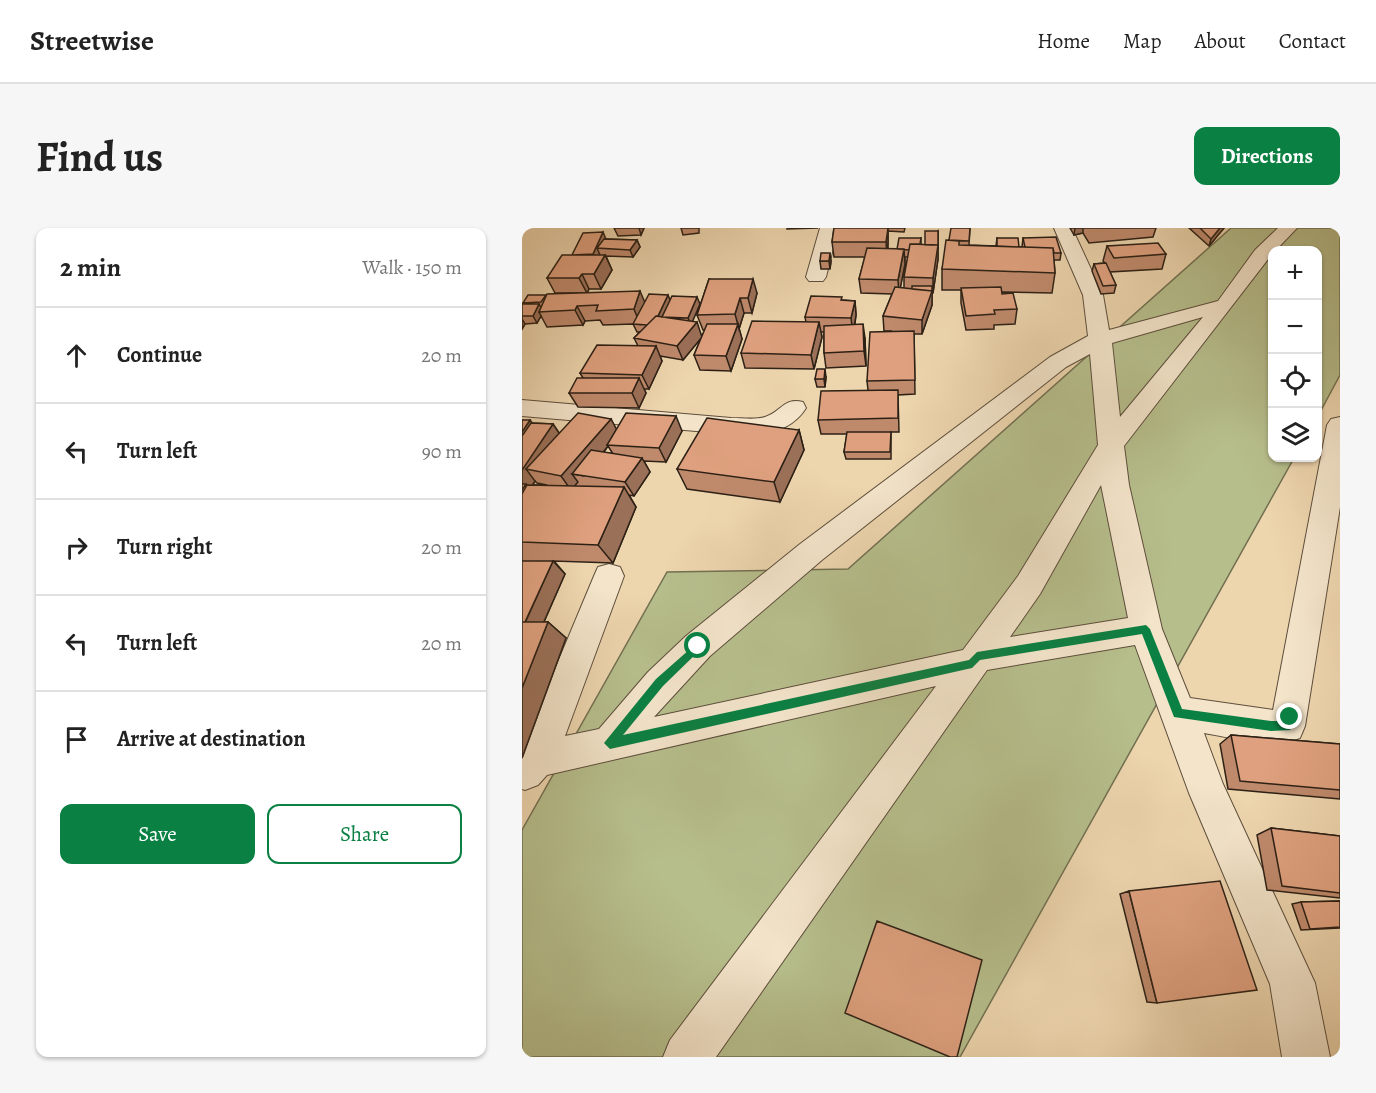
<!DOCTYPE html>
<meta charset="utf-8">
<style>
:root{--surface:#fff;--page:#f6f6f6;--text:#222;--muted:#767676;--line:#e0e0e0;--accent:#0b8043}
body{margin:0;font-family:Alegreya,serif;background:var(--page);color:var(--text)}
.controls{position:absolute;right:18px;top:18px;display:grid;overflow:hidden;border-radius:12px;box-shadow:0 2px 4px #0004}
.controls button{width:54px;height:54px;display:grid;place-items:center;padding:0;border:0;border-bottom:2px solid var(--line);background:var(--surface);color:var(--text);font:30px sans-serif}
.stop{position:absolute;width:18px;height:18px;margin:-14px;border:4px solid #0b8043;border-radius:50%;background:#fff}
.stop.end{background:#0b8043;border-color:#fff;box-shadow:0 2px 6px #0008}
.list{margin:0;padding:0;list-style:none}
h2{display:flex;justify-content:space-between;align-items:center;height:78px;margin:0;padding:0 24px;font-size:26px}
h2 small{font-size:20px;font-weight:400;color:var(--muted)}
.list li{display:grid;grid-template-columns:39px 1fr auto;gap:18px;align-items:center;box-sizing:border-box;height:96px;padding:0 24px;border-top:2px solid var(--line)}
.list b{display:block;font-size:22px;white-space:nowrap}
.list em{font-size:20px;font-style:normal;color:var(--muted)}
.actions{display:flex;gap:12px;padding:18px 24px}
.actions a{flex:1;padding:14px 0;border:2px solid var(--accent);border-radius:12px;text-align:center;font-size:21px;color:var(--accent)}
.actions .main{background:var(--accent);color:#fff}
.icon{flex:none;width:33px;height:33px;fill:none;stroke:currentColor;stroke-width:2;stroke-linecap:round;stroke-linejoin:round}
.map{position:relative;flex:none;width:818px;height:829px;overflow:hidden;border-radius:12px}
header{display:flex;align-items:center;gap:36px;box-sizing:border-box;height:84px;padding:0 30px;background:var(--surface);border-bottom:2px solid var(--line)}
header strong{font-size:28px}
nav{display:flex;gap:33px;margin-inline-start:auto;font-size:21px}
.intro{display:flex;align-items:center;justify-content:space-between;box-sizing:border-box;height:144px;padding:0 36px}
h1{margin:0;font-size:42px}
.button{padding:15px 27px;border-radius:12px;background:var(--accent);color:#fff;font-size:21px;font-weight:700}
main{display:flex;gap:36px;padding:0 36px}
aside{flex:1;background:var(--surface);border-radius:12px;box-shadow:0 2px 4px #0004}
.map>svg:first-child{display:block}
.green{fill:#b6be8c;stroke:#727051;stroke-width:1.5}
.lines{fill:none;stroke-linecap:round;stroke-linejoin:round}
.minor-casing{stroke:#5d4e3c;stroke-width:2}
.minor{fill:#f3e4ca;fill-rule:evenodd}
.wall{fill:#bf8a6c;stroke:#2d2116;stroke-width:1.5;fill-rule:evenodd}
.shaded-wall{fill:#9b7058;stroke:#2d2116;stroke-width:1.5}
.building{fill:#dea07e;stroke:#2d2116;stroke-width:1.5}
.route{fill:#0b8043}
</style>
<header>
<strong>Streetwise</strong>
<nav><a>Home</a><a>Map</a><a>About</a><a>Contact</a></nav>
</header>
<div class="intro"><h1>Find us</h1><a class="button">Directions</a></div>
<main>
<aside>
<h2>2 min<small>Walk · 150 m</small></h2>
<ul class="list">
<li><svg class="icon" aria-label="ahead" viewBox="0 0 24 24"><path d="M12 20V5M6 11l6-6 6 6"/></svg><div><b>Continue</b></div><em>20 m</em></li>
<li><svg class="icon" aria-label="left" viewBox="0 0 24 24"><path d="M17 20v-9H6M10 6l-5 5 5 5"/></svg><div><b>Turn left</b></div><em>90 m</em></li>
<li><svg class="icon" aria-label="right" viewBox="0 0 24 24"><path d="M7 20v-9h11M14 6l5 5-5 5"/></svg><div><b>Turn right</b></div><em>20 m</em></li>
<li><svg class="icon" aria-label="left" viewBox="0 0 24 24"><path d="M17 20v-9H6M10 6l-5 5 5 5"/></svg><div><b>Turn left</b></div><em>20 m</em></li>
<li><svg class="icon" aria-label="arrive" viewBox="0 0 24 24"><path d="M6 21V4h12l-3 4 3 4H6"/></svg><div><b>Arrive at destination</b></div></li>
</ul>
<div class="actions"><a class="main">Save</a><a>Share</a></div>
</aside>
<div class="map">
<svg width="818" height="829" viewBox="0 0 818 829">
<rect width="100%" height="100%" fill="#edd5ae"/>
<filter id="stains"><feTurbulence type="fractalNoise" baseFrequency=".00333" numOctaves="4"/><feColorMatrix values="0 0 0 0 .2 0 0 0 0 .09 0 0 0 0 .02 0 0 0 .5 -.17"/></filter>
<radialGradient id="worn" r=".72"><stop offset=".6" stop-color="#630" stop-opacity="0"/><stop offset="1" stop-color="#630" stop-opacity=".3"/></radialGradient>
<!-- green -->
<path class="green" d="M709,0H818V147L796,188V22H750V230H772L438,829H0V602L145,344L326,341Z"/>
<g class="lines">
<defs>
<path id="minor" d="M298,0H316L304,49L301,53H287L284,49Z
M532,0H550L581,67L587,102L696,73L733,22L756,0H775L754,22H750V26L602,218L607,257L640,401L668,470L751,482L805,197L809,191L818,189V279L783,498L778,510C747,522 713,510 682,505L701,556L793,755L808,829H760L748,756L667,565L613,417L465,442L194,829H141L148,812L414,458L25,547L16,557L3,562L0,561V520L72,348L76,339L87,336L98,339L102,348L43,508L77,501L126,444L164,408L278,316L528,129L566,108L561,67ZM681,89L598,189L590,115ZM568,126L576,217L496,348L441,422L132,489L188,428L300,332L544,139ZM579,257L606,390L488,409L518,366Z
M0,172L209,190C220,190 233,192 243,189C259,184 262,169 281,174L284,180C267,207 237,207 209,206L0,188Z"/>
</defs>
<!-- minor casing -->
<use href="#minor" class="minor-casing"/>
<!-- minor -->
<use href="#minor" class="minor"/>
</g>
<!-- wall -->
<path class="wall" d="M92,0H122L119,7L96,8Z
M159,0H177V5L161,7Z
M265,0H296L265,1Z
M312,0H383L382,4L366,3V21H375L399,10V16L403,17L416,3V31L411,65H410V77L400,106H392L393,166L376,167L377,204H369V231H324L322,224L325,206H299L296,192L346,162L345,153L369,103H362L361,88L370,66L339,65L337,51L343,29H312L310,14ZM383,29H386L382,49V60H378L383,36Z
M448,0L447,17L474,18L475,10L497,19H500L501,10L539,25L538,32H532L533,45L530,65L480,64V66L495,81L493,96L472,97V101L444,102L439,75V62H420V41L427,12Z
M548,0H634L631,9L567,15L561,5L552,7Z
M667,0H702L687,18Z
M84,11L115,12L118,19L111,29L84,28L90,42L79,61H67L65,65H33L25,50L51,27Z
M585,18L644,26L640,41L588,44L594,57L592,65L579,66L570,43L572,36L583,35L581,33Z
M298,33H309L308,41H299Z
M187,51L235,65L230,85H222L217,101L220,111L209,143L178,142L172,127L179,110L161,132L138,128L140,133L127,161H122L124,165L117,180L56,179L47,165L61,150L58,145L116,118L112,110L118,104H115L111,96L81,97L78,92L63,93L61,97L25,99L19,88L15,95L3,96L0,101V76H2L1,75L25,68L123,74L148,72L178,76L170,93L180,108L183,102H181L175,87Z
M320,72L333,73L334,87L333,96L343,110L344,138L304,140L302,125V104H299L300,109L292,141L223,140L219,125L284,94L283,89Z
M304,149L303,159H295L293,151Z
M89,191L94,201L160,203L144,234L122,233L128,244L112,268L107,267L114,279L91,335L32,333L43,346L22,394H26L44,410L0,530V192L10,195L31,196L37,205ZM86,218L91,226L82,224ZM13,253L15,255L25,257H11Z
M277,202L282,222L258,274L165,261L155,241Z
M709,507L818,516V571L706,561L698,516Z
M749,600L818,608V670L745,662L735,607Z
M607,663L635,775L625,774L598,666Z
M818,673V700L779,702L770,676L779,674Z"/>
<!-- shaded-wall -->
<path class="shaded-wall" d="M117,0H122L119,7Z
M366,0V13L365,28L364,14Z
M553,0H561V5L552,7Z
M698,0H702L687,18L689,11Z
M416,3V31L411,65V50Z
M81,4L84,11L75,20L78,27L75,34L71,26Z
M115,12L118,19L111,29L108,22Z
M382,21L383,36L377,67L376,52Z
M308,25L309,33L308,41L307,33Z
M83,27L90,42L79,61L72,46Z
M60,46L67,61L65,65L57,50Z
M231,51L235,65L230,85L226,70Z
M410,58V77L400,106V92Z
M118,63L124,77L118,96L112,81Z
M146,67L149,74L140,89L132,97Z
M175,69L178,76L169,97L166,90Z
M218,70L222,85L217,101L213,86Z
M333,73L334,87L331,105L329,90Z
M17,76L21,83L17,84L19,88L15,95L11,88Z
M55,78L63,93L61,97L53,82Z
M0,91L3,96L0,101Z
M175,94L180,109L161,132L155,118Z
M297,94L300,109L292,141L289,127Z
M216,96L220,111L209,143L204,128Z
M341,96L343,110L344,138L342,123Z
M134,118L140,133L127,161L120,147Z
M303,141L304,149L303,159L302,151Z
M117,150L124,165L117,180L110,165Z
M154,188L160,203L144,234L137,220Z
M89,191L97,206L85,217L86,218L62,248L50,246L56,254L49,262L39,248Z
M8,192L18,206L0,235V204Z
M31,196L41,211L4,241L13,253L8,261L0,297V242Z
M277,202L282,222L258,274L252,254Z
M120,230L128,244L112,268L103,254Z
M102,259L114,279L91,335L76,317Z
M31,333L43,346L16,407L3,395Z
M26,394L44,410L0,530V460Z"/>
<!-- building -->
<path class="building" d="M312,0H366L364,14H310Z
M429,0H448L447,13L427,12Z
M678,0H698L689,11Z
M403,3H416V21V17H403Z
M81,4L71,26L50,27L61,5Z
M534,9L539,25H532L531,20L503,19L501,10Z
M377,10H399L398,16H388L387,22L375,21Z
M475,10H496L497,19L475,18Z
M82,11L115,12L108,22L75,20Z
M424,12L437,13V17L531,20L533,45L420,41Z
M636,15L644,26L592,30L585,18Z
M388,16L416,17L411,50L382,49Z
M345,20L382,21L376,52L337,51Z
M299,25H308L307,33H298Z
M40,27H83L72,46H60L57,50H25Z
M584,35L594,57L581,58L572,36Z
M187,51H231L226,70H218L213,86L175,87Z
M390,58H410V63L390,61Z
M373,59L410,63L400,92L361,88Z
M479,59L480,66L491,65L495,81L472,82L473,86L444,88L439,60Z
M118,63L112,81L74,83L76,77L55,78L53,82L17,84L25,66Z
M127,66L146,67L136,88H134L125,97L111,96Z
M6,67H24L19,74L1,75Z
M150,68L175,69L166,90L140,89Z
M289,68L320,69L319,72L333,73L329,90L283,89Z
M0,76H17L11,88H0Z
M134,88L175,94L155,118L112,110Z
M230,93L297,94L289,127L219,125Z
M185,96H216L204,128L172,127Z
M341,96L342,123L302,125V98Z
M392,103L393,152L345,153L348,104Z
M75,117L134,118L120,147L58,145Z
M295,141H303L302,151H293Z
M55,150H117L110,165H47Z
M376,162V190L296,192L299,163Z
M56,185L89,191L39,248L4,241Z
M104,185L154,188L137,220L85,217Z
M185,190L277,202L252,254L155,241Z
M0,192H8L0,204Z
M9,195L31,196L0,242V208Z
M325,204H369L368,224H322Z
M69,222L120,230L103,254L50,246Z
M0,256H4L0,262Z
M5,257L102,259L76,317L0,314V266Z
M0,333H31L3,394H0Z
M0,394H26L0,460Z
M709,507L818,516V562L718,553Z
M749,600L818,608V665L760,658Z
M698,653L735,762L635,775L607,663Z
M818,673V699L788,701L779,674Z
M355,693L460,732L435,829H428L323,785Z"/>
<!-- route -->
<path class="route" d="M624,397L628,401L660,481L749,493H761L768,484L774,489L768,502L749,503L652,489L620,406L458,432L450,440L88,521L82,515L134,451L176,414L181,418L179,421L141,458L101,507L447,432L455,424Z"/>
<rect width="100%" height="100%" filter="url(#stains)"/>
<rect width="100%" height="100%" fill="url(#worn)"/>
</svg>
<div class="controls">
<button>+</button>
<button>−</button>
<button><svg class="icon" aria-label="locate" viewBox="0 0 24 24"><circle cx="12" cy="12" r="6"/><path d="M12 2v4M12 18v4M2 12h4M18 12h4"/></svg></button>
<button><svg class="icon" aria-label="layers" viewBox="0 0 24 24"><path d="M12 4l9 5-9 5-9-5zM3 14l9 5 9-5"/></svg></button>
</div>
<div class="stop" style="left:176px;top:418px"></div>
<div class="stop end" style="left:768px;top:489px"></div>
</div>
</main>
